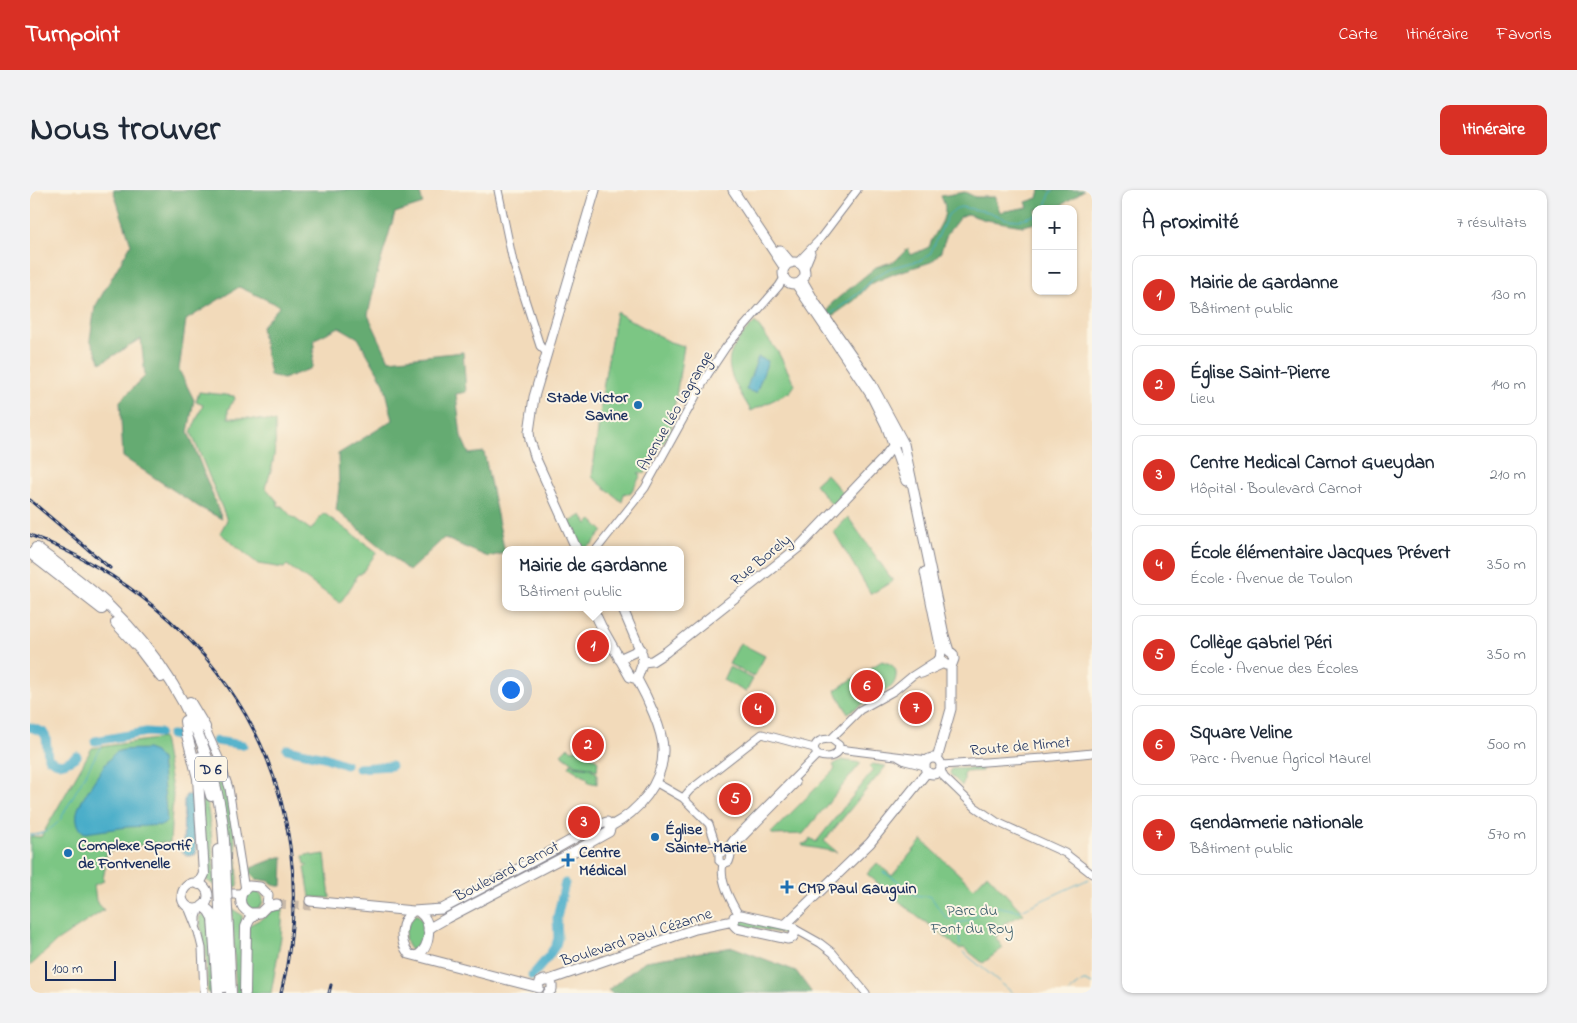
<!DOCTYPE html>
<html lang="fr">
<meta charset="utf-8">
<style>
:root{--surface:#fff;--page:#f2f2f3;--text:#1f2937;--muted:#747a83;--line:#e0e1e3;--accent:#d93025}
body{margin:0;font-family:"Indie Flower",sans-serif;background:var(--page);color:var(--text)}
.controls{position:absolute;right:15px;top:15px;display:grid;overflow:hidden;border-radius:10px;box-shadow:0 1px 4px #0004}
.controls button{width:45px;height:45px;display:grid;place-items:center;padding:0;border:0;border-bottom:1px solid var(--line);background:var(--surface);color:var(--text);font:25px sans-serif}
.scale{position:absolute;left:15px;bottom:12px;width:71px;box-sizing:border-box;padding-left:5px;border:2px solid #1b2f5e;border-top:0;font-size:14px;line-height:18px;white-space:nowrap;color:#1b2f5e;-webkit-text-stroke:4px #fcf5e5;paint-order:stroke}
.you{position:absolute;left:480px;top:499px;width:18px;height:18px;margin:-12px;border:4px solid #fff;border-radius:50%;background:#1a73e8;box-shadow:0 0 0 8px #1a73e833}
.badge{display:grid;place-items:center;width:32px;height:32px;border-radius:50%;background:var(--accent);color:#fff;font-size:16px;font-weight:700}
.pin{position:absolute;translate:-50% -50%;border:2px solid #fff;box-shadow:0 1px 5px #0006}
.popup{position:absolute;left:472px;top:356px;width:182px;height:65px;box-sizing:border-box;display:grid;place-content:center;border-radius:10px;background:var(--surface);filter:drop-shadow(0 1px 4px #0005);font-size:16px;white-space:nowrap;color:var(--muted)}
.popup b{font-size:19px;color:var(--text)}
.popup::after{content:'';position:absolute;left:50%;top:100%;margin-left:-10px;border:10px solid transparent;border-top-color:var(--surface)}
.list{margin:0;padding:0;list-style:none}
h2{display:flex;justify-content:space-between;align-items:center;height:65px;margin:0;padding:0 20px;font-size:21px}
h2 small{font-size:16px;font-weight:400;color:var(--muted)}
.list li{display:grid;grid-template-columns:32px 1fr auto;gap:15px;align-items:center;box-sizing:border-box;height:80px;margin:0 10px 10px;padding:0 10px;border:1px solid var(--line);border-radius:10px}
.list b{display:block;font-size:19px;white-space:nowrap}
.list p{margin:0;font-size:16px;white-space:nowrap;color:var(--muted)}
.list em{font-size:16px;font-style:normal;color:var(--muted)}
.map{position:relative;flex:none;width:1062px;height:803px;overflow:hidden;border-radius:10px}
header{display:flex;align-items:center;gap:30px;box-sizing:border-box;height:70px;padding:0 25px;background:var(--accent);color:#fff}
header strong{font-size:24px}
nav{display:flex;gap:28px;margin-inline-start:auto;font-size:18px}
.intro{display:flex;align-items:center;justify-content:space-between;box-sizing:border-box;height:120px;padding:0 30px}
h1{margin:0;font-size:35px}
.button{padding:12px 22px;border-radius:10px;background:var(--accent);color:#fff;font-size:18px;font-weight:700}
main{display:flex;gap:30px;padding:0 30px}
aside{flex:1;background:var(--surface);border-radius:10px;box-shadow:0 1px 4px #0004}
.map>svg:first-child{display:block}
.green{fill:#7cc684;stroke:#4c7a71}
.forest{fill:#65ab72;stroke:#406d68}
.water{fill:#4aadc9;stroke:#326e94}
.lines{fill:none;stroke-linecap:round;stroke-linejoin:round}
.stream{stroke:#4aadc9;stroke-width:1}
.river{stroke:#4aadc9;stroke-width:9}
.major-tunnel{stroke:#c7b8a8;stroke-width:9;stroke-dasharray:9 4.5;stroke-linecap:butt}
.minor-casing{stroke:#86848c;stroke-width:9}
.major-casing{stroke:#86848c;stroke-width:11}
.highway-casing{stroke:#86848c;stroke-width:12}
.minor{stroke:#fff;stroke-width:7}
.major{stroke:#fff;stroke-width:9}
.highway{stroke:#fff;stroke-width:10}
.rail-casing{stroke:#1b2f5e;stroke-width:3}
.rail{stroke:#fcf5e5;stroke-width:1;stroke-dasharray:4;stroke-linecap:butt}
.highway-bridge-casing{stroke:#86848c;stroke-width:12;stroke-linecap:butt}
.highway-bridge{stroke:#fff;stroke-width:10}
.poi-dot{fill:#1f6fb2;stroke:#fcf5e5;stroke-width:2}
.labels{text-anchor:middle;stroke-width:4;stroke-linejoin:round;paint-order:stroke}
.shield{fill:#fcf5e5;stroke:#5e6a86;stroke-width:1}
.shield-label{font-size:15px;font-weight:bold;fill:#1b2f5e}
.poi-label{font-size:16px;font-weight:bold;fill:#1b2f5e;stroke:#fcf5e5;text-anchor:start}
.street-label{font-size:16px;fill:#1b2f5e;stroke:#fcf5e5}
.park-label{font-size:16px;fill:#385c69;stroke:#fcf5e5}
</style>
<header>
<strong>Turnpoint</strong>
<nav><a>Carte</a><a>Itinéraire</a><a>Favoris</a></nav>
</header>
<div class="intro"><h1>Nous trouver</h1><a class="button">Itinéraire</a></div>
<main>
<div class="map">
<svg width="1062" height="803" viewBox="0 0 1062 803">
<rect width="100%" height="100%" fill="#fcf5e5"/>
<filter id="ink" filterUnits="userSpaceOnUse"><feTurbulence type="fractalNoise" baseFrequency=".02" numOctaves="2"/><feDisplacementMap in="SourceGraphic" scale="10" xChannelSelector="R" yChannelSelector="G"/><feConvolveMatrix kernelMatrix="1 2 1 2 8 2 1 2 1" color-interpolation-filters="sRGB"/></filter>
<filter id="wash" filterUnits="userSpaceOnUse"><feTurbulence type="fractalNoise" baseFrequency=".0096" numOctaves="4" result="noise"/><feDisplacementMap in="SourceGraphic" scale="20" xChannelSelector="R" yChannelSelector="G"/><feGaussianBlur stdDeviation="1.12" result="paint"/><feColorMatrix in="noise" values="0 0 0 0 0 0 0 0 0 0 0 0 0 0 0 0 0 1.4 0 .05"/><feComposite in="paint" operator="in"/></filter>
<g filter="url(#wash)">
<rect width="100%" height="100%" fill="#f2daba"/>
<!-- green -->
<path class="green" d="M586,122L640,152L654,156L641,239L615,283H608L611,285L600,304L594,303L592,312L562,287L574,192Z
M725,132L748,162L765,195L760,202L721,221C696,179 687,169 725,132Z
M169,202L204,206L205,209L198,219V228H218L245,232C246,254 245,276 235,297L248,312V316H252L260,325L281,340L292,325L295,324L347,362L331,384H328L325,388V391L310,413L257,375L254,378L228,374L190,343L197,330L161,242L173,215L166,212Z
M796,284L814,304L803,316L785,294Z
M552,325L557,334L562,330L573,341L562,354L551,360L538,333Z
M818,327L863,391L841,404L804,342Z
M710,453L735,466L724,487L699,474Z
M852,471C855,472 857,473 860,474C869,479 867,491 861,497L818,523L805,500Z
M699,477L723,489L716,502L693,490Z
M133,548L143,604L140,653H122L76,662V674L73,689L74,691L64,695L66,711L74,720L27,751L0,776V646L11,647L62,558Z
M179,555C200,600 207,647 208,696L201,698L199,655L178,556Z
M538,557L542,560C550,556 561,565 568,571L567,581L560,577L546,575L531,564Z
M811,570L831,573L773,644L744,645L741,643L805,579L803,575Z
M541,573L545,576L560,578L567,583V594L558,592V589L539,577Z
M842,574L856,576L794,651L807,662L773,656L772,654L778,653L780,648L786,652L843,581L839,577Z
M952,578V581L934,582V592L932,596L920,584L921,579Z
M170,582C180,619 183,657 185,696L175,689Z
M892,650L944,698L957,684L994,724L973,734L966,748L973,758L953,773L934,758L929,759L908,740L889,728L837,684L847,673L862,686Z
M281,664L282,666L295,664L300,708L280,707L275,677L278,675L275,674L273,666Z
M215 710a9 9 0 1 1 18 0a9 9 0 1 1-18 0Z
M246,718H253L251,747L241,803H218V736C224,732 228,731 233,728C238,725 241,720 246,718Z
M202,719L212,725L213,803H206Z
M178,723L183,803H178L176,763L169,727L173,724Z
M385,725H388C397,736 398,755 383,763C381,760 377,756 376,752C373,744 378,731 385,725Z
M709,728L757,738L761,742L760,745L707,734V729Z"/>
<!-- forest -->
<path class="forest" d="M83,0H389L393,14L365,23L347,84L338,125L359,170L433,162L436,202L426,204L431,246L439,264L454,262L475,363L458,367L414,348L379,381L306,320L309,298L308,264L363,230L354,193L328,148L309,137L285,149L282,178L253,189L240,185L231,137L250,116L209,97L156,130L149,180L164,210L158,242L192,329L169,317L93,267L90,211L115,186L111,149L71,173L60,149L65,117L101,54Z
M1010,0H1054L1026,19H1006V33L993,36L956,30L937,24L930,27L917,44L910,64L901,72L866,83L840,94L825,110L801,127L797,122L802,113L846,77L865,71L878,58L881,65L899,57C903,44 916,32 915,18C915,14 912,9 911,6L935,2L945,7H965L970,22L998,17L996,12L1008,8Z
M249,667H253L252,696H247L239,691L226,689L220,683L221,678Z
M703,757L766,781L782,803H582L578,800L615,771Z"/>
<!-- water -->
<path class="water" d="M728,167L738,171L726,203L716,200Z
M117,559L125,562L131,570L137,631L133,635L97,637L55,643C47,639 45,627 48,619C51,610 78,568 85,563C92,558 108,560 117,559Z
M156,605H161L163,607L166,664L159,666L153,663L154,610Z"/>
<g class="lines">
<!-- stream -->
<path class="stream" d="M1015,19L1020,4L1023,0
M801,124L830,102L845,87L860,78L892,70L900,64L918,25L925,19L931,17L959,22L976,29L989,30L1006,25
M0,645C13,645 22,639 30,630L75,549
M853,682C857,685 862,687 867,690C878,699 879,707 897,706
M898,706L902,708C910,721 921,739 939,730C945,727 950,721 956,718
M959,717L965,716L989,721L1059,689
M929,741L930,755
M933,762L983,803
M1038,803L1053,791H1056L1062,794"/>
<!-- river -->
<path class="river" d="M0,537L13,542L16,547L18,568C30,577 35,574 47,566
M141,545L152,546
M65,551L116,542L129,543
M186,551L213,555
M257,559L294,567L316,575
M328,578L361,576
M502,786L518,767L526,755L528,748L527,728L535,693"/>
</g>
</g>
<g filter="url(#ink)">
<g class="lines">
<!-- major-tunnel -->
<path class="major-tunnel" d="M247,714L281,716"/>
<defs>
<path id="minor" d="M468,0L483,72L510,156L514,160
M767,73L789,50L827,0
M774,80L781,63
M566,360L615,298L678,184L696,157L749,96L754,88
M892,484L914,474
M175,537L189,568L199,598L215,700
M801,549L830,520L864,501L882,486L910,468
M801,549L809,555L808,562C803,568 795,568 787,565L784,558C787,549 793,550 801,549Z
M809,559L898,570
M868,567L875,571L895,576
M912,575L1013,568L1062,563
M911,580L914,587L945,617L967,632L1035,663L1062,684
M625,592L653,608L679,634L689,664
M653,608L660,600L732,544L784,558
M700,664L706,654L766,593
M693,674L689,671V664L695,661L703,650L787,565
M693,674C689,690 701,712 709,725
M693,674L699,672L701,666L700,664
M158,717L168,742L172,758L174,803
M167,734V727L170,718
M765,739L790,753L803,763L836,803"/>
<path id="major" d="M703,0L754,77
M750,60L761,73
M753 83a11 11 0 1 1 22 0a11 11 0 1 1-22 0Z
M772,90L786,114L841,193L874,254L914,445L919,461L923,464L924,469L921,477V519L907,569
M766,94L841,205L856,235L876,291
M547,360L506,269L500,250L499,242L504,207L565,0
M895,382L911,460L910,470L916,475
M562,417L571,436L600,487L607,489L613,472L612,464L592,417
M589,469L611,459
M613,472L622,471L636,462L769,357L852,270L867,251
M895 576a8 8 0 1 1 16 0a8 8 0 1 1-16 0Z
M581,636C608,622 633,593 633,561C634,542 616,505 607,489
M152 706a13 13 0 1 1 26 0a13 13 0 1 1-26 0Z
M202,704H212
M280,711L383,721L412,719L520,662L568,635L577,632L581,636
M237,716L238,705L230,697L219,696C208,704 207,716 220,723H230L237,716L247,714
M383,721C369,732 369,751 379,764L509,798
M711,725L761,736C766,740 766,743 762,748L758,749L707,738L704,735V727Z
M755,735L840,653L897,582
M398,740L403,736L417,728L534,667L579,642L581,636
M387,766C401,757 403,732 389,722
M510,792L514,790H519L665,739L703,731
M518,803L522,799V795"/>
<path id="highway" d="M6,358C31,377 57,395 80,417C140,475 179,546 192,629C195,651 195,674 196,697
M0,363L72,419
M86,433L109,458L131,487
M160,512L175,537
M155,531L157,545L168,588L174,684L169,694
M170,567L181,606
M188,660L189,697
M173,716L179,721L183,728L188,803
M190,718L194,797
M197,719L201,803
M215,803L216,737L219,730L225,724"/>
</defs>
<!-- minor casing -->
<use href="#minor" class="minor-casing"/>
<!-- major casing -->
<use href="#major" class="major-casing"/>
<!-- highway casing -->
<use href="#highway" class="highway-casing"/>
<!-- minor -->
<use href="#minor" class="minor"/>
<!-- major -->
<use href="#major" class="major"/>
<!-- highway -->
<use href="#highway" class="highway"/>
<defs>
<path id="rail" d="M0,310L80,378
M0,345C190,418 302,600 251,803
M299,803L301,795"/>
</defs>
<!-- rail casing -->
<use href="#rail" class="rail-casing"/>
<!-- rail -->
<use href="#rail" class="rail"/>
<defs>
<path id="highway-bridge" d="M189,697L190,718
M196,697L197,719"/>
</defs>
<!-- highway-bridge casing -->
<use href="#highway-bridge" class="highway-bridge-casing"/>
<!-- highway-bridge -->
<use href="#highway-bridge" class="highway-bridge"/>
</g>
</g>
<!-- markers -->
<g class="poi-dot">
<circle cx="608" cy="215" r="5"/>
<circle cx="625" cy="647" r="5"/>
<circle cx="38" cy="663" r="5"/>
<path d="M535.5 662.5h5v5h5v5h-5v5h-5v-5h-5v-5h5z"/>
<path d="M754.5 689.5h5v5h5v5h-5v5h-5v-5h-5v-5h5z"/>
</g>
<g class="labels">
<!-- shield labels -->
<rect class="shield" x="165" y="566.5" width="32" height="25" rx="4"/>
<g class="shield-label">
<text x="181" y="584">D 6</text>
</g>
<!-- poi labels -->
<g class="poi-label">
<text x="598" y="212" text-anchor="end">Stade Victor<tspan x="598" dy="18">Savine</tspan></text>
<text x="635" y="644">Église<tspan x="635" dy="18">Sainte-Marie</tspan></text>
<text x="48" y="660">Complexe Sportif<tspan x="48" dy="18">de Fontvenelle</tspan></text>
<text x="549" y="667">Centre<tspan x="549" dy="18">Médical</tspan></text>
<text x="768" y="703">CMP Paul Gauguin</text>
</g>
<!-- street labels -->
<g class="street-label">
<text transform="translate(644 220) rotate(-60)" y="6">Avenue Léo Lagrange</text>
<text transform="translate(730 369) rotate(-39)" y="6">Rue Borely</text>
<text transform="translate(990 555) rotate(-5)" y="6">Route de Mimet</text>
<text transform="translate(476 680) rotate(-27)" y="6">Boulevard Carnot</text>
<text transform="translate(606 746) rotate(-18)" y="6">Boulevard Paul Cézanne</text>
</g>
<!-- park labels -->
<g class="park-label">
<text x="942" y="725">Parc du<tspan x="942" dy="18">Font du Roy</tspan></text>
</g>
</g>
</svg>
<div class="controls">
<button>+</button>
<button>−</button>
</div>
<div class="scale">100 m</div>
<div class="you"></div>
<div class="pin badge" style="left:563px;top:456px">1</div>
<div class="popup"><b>Mairie de Gardanne</b>Bâtiment public</div>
<div class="pin badge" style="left:558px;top:555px">2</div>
<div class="pin badge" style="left:554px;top:632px">3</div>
<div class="pin badge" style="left:728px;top:519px">4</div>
<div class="pin badge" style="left:705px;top:609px">5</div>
<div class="pin badge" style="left:837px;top:496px">6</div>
<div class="pin badge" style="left:886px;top:518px">7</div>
</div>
<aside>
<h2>À proximité<small>7 résultats</small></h2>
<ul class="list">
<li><span class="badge">1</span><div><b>Mairie de Gardanne</b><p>Bâtiment public</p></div><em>130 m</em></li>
<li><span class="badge">2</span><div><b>Église Saint-Pierre</b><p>Lieu</p></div><em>140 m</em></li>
<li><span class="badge">3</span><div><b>Centre Medical Carnot Gueydan</b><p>Hôpital · Boulevard Carnot</p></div><em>210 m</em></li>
<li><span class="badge">4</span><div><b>École élémentaire Jacques Prévert</b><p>École · Avenue de Toulon</p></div><em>350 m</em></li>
<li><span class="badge">5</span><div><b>Collège Gabriel Péri</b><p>École · Avenue des Écoles</p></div><em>350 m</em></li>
<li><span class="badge">6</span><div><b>Square Veline</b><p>Parc · Avenue Agricol Maurel</p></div><em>500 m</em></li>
<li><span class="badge">7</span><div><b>Gendarmerie nationale</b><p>Bâtiment public</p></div><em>570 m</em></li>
</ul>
</aside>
</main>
